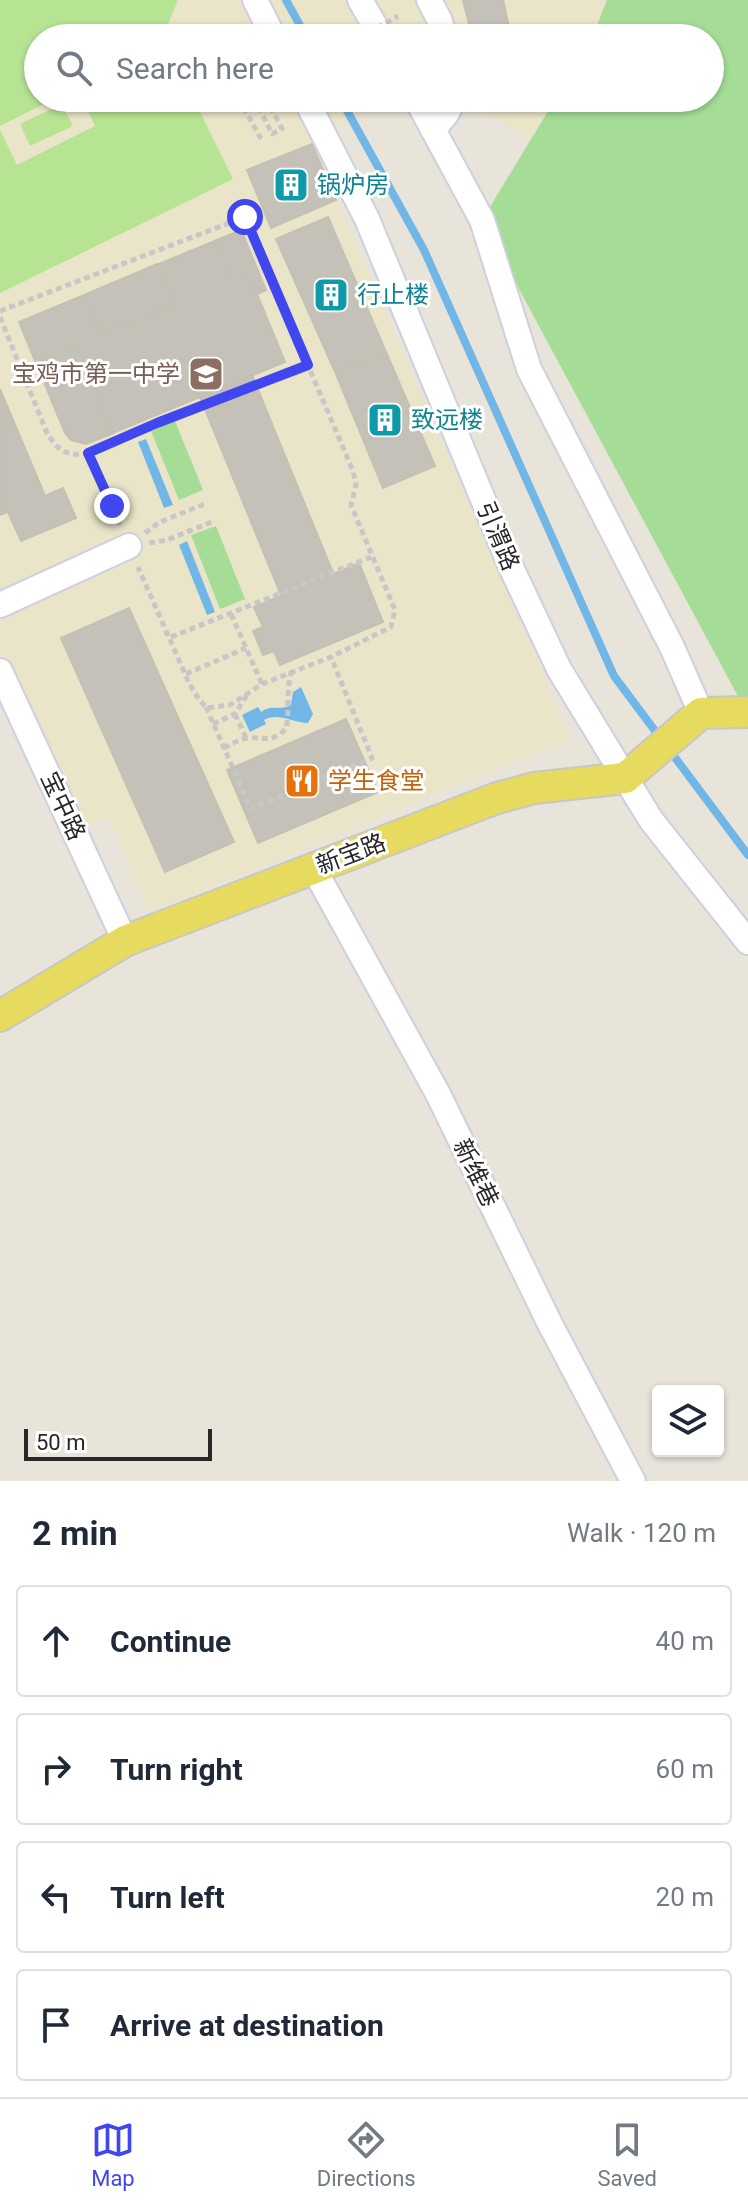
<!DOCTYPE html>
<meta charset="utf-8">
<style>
:root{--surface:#fff;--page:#f2f2f3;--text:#1f2937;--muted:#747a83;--line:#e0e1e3;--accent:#4047ef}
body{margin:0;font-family:Roboto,"Noto Sans SC",sans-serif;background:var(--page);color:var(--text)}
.controls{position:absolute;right:24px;bottom:24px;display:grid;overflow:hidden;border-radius:8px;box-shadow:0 2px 6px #0004}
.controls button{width:72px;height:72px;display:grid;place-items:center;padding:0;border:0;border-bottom:2px solid var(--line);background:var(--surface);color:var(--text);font:40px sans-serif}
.scale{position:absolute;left:24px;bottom:20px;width:188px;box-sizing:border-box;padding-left:8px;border:4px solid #272727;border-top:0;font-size:22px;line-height:28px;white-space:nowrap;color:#272727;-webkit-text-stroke:6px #fff;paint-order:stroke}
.stop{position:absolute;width:24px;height:24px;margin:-18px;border:6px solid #4047ef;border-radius:50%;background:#fff}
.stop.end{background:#4047ef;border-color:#fff;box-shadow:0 2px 8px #0008}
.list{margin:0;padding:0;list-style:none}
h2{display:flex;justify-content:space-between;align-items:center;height:104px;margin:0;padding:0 32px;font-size:34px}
h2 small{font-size:26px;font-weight:400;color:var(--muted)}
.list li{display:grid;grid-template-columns:52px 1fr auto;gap:24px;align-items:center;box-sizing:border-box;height:112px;margin:0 16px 16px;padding:0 16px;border:2px solid var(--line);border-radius:8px}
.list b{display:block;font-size:30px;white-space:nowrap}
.list em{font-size:26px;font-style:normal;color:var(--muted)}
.icon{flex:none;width:44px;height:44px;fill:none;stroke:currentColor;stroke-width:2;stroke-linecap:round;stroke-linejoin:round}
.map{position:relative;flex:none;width:748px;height:1481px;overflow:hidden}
.search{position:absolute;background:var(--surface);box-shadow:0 2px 6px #0004;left:24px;right:24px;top:24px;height:88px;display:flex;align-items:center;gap:20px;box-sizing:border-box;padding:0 28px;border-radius:44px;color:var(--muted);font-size:30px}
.sheet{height:616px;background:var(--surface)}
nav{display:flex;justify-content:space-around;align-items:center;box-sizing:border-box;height:112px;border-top:2px solid var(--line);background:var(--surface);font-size:22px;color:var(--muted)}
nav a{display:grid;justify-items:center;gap:4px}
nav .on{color:var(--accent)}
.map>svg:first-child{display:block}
.education{fill:#eae4c8}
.green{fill:#a5dd97}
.pitch{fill:#b6e493}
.water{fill:#70b6e6}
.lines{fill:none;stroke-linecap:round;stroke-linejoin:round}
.stream{stroke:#70b6e6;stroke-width:8}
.building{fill:#c4c1b8;stroke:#c4c0b3;stroke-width:2}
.minor-casing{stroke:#cecfdf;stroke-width:28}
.major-casing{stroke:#c7c7c7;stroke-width:34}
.path{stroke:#c7c7c7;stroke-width:5;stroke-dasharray:6 4;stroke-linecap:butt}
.minor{stroke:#fff;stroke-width:24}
.major{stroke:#e7db5f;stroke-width:30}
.path-bridge{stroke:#c7c7c7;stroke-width:5;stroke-dasharray:6 4;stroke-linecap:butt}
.route{stroke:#4047ef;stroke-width:10}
.labels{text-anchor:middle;stroke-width:6;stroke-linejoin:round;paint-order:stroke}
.culture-label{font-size:24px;fill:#0d838f;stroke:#fff;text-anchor:start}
.education-label{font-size:24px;fill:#785e54;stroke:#fff;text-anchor:end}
.street-label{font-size:24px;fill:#272727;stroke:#fff}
.food-label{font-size:24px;fill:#c56008;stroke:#fff;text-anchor:start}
</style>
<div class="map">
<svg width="748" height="1481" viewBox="0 0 748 1481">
<rect width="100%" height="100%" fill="#e9e4d9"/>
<!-- education -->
<path class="education" d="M0,0H607L592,38H38V98H385L312,144L571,739L149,912L109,817L80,828L0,651Z
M459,98H555L530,139Z"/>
<!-- green -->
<path class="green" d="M607,0H748V715L482,220L556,98H710V38H592Z
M175,421L203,490L179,500L151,431Z
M216,526L245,599L220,609L191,535Z"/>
<!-- pitch -->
<path class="pitch" d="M0,0H178L168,24L159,38H38V98H56L0,126Z
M82,98H193L233,179L0,293V130L17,165L95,126Z
M62,104L73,126L30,146L20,124Z"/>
<!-- water -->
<path class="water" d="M146,439L173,505L164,508L138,442Z
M187,541L215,612L207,615L179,545Z
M301,687L313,714L308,723C293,723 278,712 264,720L266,724L250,732L242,715L258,707L261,712C271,704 281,711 291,705L293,692Z"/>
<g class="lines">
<!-- stream -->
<path class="stream" d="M286,0L307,38
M340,98L424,250L614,676L748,855"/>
</g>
<!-- building -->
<path class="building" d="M463,0H503L509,27L472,36Z
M312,144L336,200L271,228L247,170Z
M328,217L386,352L336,374L276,239Z
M241,230L266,290L257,294L285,362L86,444L71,440L65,433L19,322Z
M241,230L266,290L257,294L249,274L231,281L215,241Z
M157,264L174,305L101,335L84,295Z
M77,346L114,433L86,444L71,440L65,433L36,363Z
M386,352L435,466L383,488L336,374Z
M252,375L333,573L281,595L200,397Z
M0,389L45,496L63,488L76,518L21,541L8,512L0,515Z
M359,563L383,622L280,665L274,651L263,655L253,631L263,627L254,607Z
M129,608L234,842L165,872L61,638Z
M346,719L378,792L258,843L227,770Z"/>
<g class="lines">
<defs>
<path id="minor" d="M255,0L274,38
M360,0L382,38
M429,0L440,21L444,38
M305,98L367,219L511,567L559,669L651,820L748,942
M416,98L482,220L529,369L672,647L701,713
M433,130L447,113L454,98
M0,605L129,546
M0,671L125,941
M314,869L438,1094L550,1324L633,1481"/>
<path id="major" d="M0,1016L125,941L497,798L534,788L625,778L701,713L748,712"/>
</defs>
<!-- minor casing -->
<use href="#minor" class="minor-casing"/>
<!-- major casing -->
<use href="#major" class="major-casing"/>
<!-- path -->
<path class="path" d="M405,27L411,38
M261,139L245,110L257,104L272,134L282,129L266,98
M0,311L245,217L353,471L356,485L351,505L395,610L391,627L331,657L262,684L230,705L207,708L200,701L189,683L138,567
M0,317L47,433C58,451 67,457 88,453L120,525
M88,453L157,423L308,365
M145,533L160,522L207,503
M149,543L167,540L214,521
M231,614L262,684
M171,637L371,557
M186,674L246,648
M206,707L251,809L372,758L331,657
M235,714L246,738
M213,724L235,714L247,695
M224,748C230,745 236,741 243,739C260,734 268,746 286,729C290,709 286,691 291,672"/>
<!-- minor -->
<use href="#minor" class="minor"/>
<!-- major -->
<use href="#major" class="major"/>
<!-- path-bridge -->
<path class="path-bridge" d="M360,38L398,16"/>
</g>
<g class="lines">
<!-- route -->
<path class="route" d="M112,506L88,453L157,423L308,365L245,217"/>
</g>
<!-- icons -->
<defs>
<symbol id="building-square" viewBox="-11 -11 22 22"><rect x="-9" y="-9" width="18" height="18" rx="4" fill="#0f9aa8" stroke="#fff"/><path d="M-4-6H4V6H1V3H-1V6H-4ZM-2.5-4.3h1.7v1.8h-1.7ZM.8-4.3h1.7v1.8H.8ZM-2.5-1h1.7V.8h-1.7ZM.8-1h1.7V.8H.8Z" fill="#fff"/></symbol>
<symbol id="school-square" viewBox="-11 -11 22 22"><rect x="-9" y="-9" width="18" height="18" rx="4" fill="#8d6e63" stroke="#fff"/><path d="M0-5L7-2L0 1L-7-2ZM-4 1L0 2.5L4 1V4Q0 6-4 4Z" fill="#fff"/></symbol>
<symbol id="restaurant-square" viewBox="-11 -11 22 22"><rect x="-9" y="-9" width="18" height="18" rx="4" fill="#e8710a" stroke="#fff"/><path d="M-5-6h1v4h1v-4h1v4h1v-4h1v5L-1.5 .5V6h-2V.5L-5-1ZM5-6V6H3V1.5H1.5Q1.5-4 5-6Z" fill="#fff"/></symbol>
</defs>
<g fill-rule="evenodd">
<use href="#building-square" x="271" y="165" width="40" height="40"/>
<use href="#building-square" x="311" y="275" width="40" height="40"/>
<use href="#school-square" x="186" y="354" width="40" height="40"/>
<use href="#building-square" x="365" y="400" width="40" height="40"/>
<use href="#restaurant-square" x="282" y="761" width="40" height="40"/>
</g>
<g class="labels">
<!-- culture labels -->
<g class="culture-label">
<text x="317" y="193">锅炉房</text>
<text x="357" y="303">行止楼</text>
<text x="411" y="428">致远楼</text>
</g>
<!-- education labels -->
<g class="education-label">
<text x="180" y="382">宝鸡市第一中学</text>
</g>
<!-- street labels -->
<g class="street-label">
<text transform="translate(498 536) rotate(67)" y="8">引渭路</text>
<text transform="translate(63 806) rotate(65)" y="8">宝中路</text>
<text transform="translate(351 854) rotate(-21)" y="8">新宝路</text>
<text transform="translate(476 1173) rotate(64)" y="8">新维巷</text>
</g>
<!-- food labels -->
<g class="food-label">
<text x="328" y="789">学生食堂</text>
</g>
</g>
</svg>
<div class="controls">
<button><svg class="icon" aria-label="layers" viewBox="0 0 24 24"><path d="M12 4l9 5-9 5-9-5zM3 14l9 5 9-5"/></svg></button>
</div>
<div class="scale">50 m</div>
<div class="stop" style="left:245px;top:217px"></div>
<div class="stop end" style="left:112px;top:506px"></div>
<div class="search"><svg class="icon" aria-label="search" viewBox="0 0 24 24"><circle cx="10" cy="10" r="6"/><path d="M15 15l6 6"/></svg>Search here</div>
</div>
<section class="sheet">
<h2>2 min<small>Walk · 120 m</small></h2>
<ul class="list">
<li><svg class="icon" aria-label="ahead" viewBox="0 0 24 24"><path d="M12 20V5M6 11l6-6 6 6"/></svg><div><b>Continue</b></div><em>40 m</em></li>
<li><svg class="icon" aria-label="right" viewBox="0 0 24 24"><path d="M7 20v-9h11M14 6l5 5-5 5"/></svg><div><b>Turn right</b></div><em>60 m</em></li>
<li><svg class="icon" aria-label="left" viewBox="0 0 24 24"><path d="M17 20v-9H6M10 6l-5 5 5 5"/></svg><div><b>Turn left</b></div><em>20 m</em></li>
<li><svg class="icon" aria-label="arrive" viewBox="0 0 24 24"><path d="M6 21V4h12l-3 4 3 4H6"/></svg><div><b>Arrive at destination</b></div></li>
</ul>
</section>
<nav>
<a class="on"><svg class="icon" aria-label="map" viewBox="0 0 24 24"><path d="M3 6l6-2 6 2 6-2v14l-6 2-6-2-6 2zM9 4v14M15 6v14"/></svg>Map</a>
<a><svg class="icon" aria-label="directions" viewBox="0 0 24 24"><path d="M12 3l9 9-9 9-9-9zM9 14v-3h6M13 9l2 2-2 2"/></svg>Directions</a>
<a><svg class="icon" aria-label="saved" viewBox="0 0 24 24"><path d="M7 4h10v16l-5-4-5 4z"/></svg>Saved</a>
</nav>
